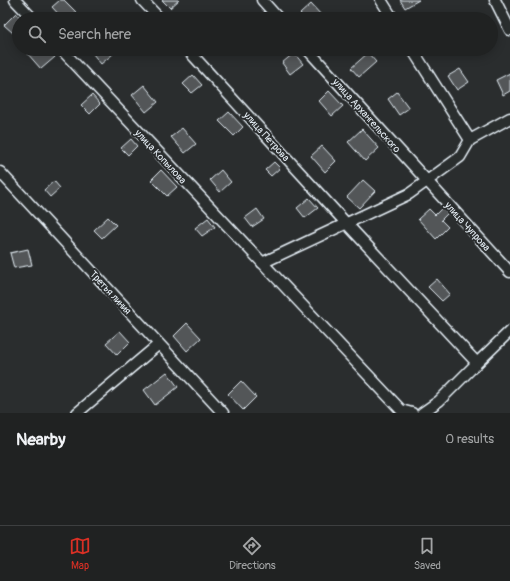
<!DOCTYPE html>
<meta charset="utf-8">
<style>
:root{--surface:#202222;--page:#2d2f2f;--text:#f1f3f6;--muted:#a2a4a5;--line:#3d3f40;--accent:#d93025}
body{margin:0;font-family:Pangolin,sans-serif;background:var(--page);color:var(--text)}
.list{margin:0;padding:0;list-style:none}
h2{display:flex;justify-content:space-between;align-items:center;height:52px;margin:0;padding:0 16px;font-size:17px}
h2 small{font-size:13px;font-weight:400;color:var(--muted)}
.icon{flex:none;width:22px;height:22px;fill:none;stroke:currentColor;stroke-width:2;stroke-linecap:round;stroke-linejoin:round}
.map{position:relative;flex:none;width:510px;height:413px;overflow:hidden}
.search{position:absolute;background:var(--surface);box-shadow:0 2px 10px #0003;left:12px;right:12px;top:12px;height:44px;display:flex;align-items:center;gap:10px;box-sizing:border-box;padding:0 14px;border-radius:22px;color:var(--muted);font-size:15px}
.sheet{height:112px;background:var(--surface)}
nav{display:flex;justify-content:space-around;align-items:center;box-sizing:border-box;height:56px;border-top:1px solid var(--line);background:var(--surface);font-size:11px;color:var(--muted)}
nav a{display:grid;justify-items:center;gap:2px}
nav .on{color:var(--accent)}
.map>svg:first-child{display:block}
.building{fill:#535759;stroke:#e8f1f8}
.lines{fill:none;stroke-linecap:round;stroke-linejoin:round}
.minor-casing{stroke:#e8f1f8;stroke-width:13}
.minor{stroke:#2a2d2e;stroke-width:10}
.labels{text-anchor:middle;stroke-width:4;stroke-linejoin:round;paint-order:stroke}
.street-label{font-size:10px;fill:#e8f1f8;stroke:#2a2d2e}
</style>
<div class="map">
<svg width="510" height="413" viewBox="0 0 510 413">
<rect width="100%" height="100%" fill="#2a2d2e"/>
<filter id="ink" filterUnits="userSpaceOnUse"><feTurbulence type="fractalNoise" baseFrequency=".025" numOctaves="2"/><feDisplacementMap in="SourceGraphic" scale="8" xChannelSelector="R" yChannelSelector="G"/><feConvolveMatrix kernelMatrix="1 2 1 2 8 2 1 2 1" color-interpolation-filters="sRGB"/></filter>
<g filter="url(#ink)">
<!-- building -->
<path class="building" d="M60,0H64L76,12L68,19H63L52,7Z
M162,0H179L170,8Z
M400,0H419L405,8Z
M311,4L323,17L320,19H305L300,14Z
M16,13L21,19H19V27L13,33L4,25Z
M32,49H48L55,57L41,69L27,53Z
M98,49H109L113,54L101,64L93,54Z
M294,53L303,64L290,74L282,63Z
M368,53L376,62L359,77L351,68Z
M460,69L469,82L457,90L448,76Z
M510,73V91L503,95L496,80Z
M193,75L202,85L192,93L183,84Z
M144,85L158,102L146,112L132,95Z
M329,91L343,106L332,116L319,101Z
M397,92L409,108L399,115L388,99Z
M92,95L100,104L90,114L81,105Z
M229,112L243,127L234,136L219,121Z
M182,128L196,144L185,153L171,137Z
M362,129L379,148L365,161L348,142Z
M131,139L137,146L128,155L121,148Z
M322,146L336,161L325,172L311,156Z
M274,162L280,168L271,176L265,170Z
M161,170L177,187L167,196L151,180Z
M221,170L231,182L220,192L210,180Z
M363,180L375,191L359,208L347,197Z
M54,181L60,188L50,197L44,190Z
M309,198L318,208L305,218L297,208Z
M445,205L450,211L441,220L448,227L436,239L418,219L429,209L435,215Z
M257,209L264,219L252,227L245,218Z
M108,217L116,225L102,238L94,230Z
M208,218L215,227L202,236L195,228Z
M28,249L32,265L14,268L10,253Z
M437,279L450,294L442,301L428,287Z
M187,323L201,338L187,351L174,336Z
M120,331L130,342L117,355L106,343Z
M167,372L178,387L155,405L144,390Z
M241,381L256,397L243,410L228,394Z"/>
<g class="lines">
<defs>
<path id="minor" d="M15,0L33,19
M142,0L160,19
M262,0L279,19
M381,0L393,19
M495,0L510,30
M61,49L401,410L412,413
M187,49L346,223L477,363L510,331
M307,49L510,272
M412,49L470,140
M0,172L223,413
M262,263L409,194L460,157L470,140L510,118
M77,413L159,344
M422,413L439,401L477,363"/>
</defs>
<!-- minor casing -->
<use href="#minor" class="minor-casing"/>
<!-- minor -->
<use href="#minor" class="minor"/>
</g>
</g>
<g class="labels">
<!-- street labels -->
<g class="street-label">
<text transform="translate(367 115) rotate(48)" y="4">улица Архангельского</text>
<text transform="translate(267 136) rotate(48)" y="4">улица Петрова</text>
<text transform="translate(161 156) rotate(47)" y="4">улица Копылова</text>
<text transform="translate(468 226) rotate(48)" y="4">улица Чупрова</text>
<text transform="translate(111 292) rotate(47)" y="4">Третья линия</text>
</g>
</g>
</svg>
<div class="search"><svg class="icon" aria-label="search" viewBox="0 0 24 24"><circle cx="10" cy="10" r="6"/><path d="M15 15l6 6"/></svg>Search here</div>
</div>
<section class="sheet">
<h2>Nearby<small>0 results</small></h2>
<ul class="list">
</ul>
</section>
<nav>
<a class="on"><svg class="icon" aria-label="map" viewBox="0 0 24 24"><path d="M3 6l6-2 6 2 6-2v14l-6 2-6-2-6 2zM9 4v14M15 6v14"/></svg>Map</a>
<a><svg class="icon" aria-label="directions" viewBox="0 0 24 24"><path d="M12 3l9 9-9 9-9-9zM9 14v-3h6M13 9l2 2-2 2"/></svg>Directions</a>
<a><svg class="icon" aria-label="saved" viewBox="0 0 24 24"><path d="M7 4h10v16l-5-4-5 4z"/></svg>Saved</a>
</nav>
